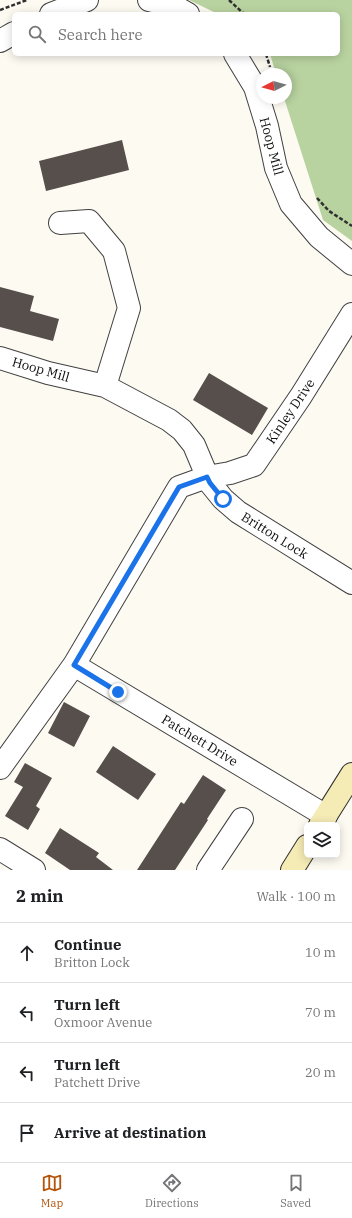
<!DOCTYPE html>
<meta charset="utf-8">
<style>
:root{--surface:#fff;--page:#f6f6f6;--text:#202124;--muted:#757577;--line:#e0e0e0;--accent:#b45309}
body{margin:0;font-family:"IBM Plex Serif",serif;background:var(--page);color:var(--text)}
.controls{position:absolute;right:12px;bottom:12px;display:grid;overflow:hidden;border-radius:6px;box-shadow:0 2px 10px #0003}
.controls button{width:36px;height:36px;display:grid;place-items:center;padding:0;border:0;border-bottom:1px solid var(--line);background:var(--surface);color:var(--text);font:20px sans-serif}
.compass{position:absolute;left:256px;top:68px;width:36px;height:36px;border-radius:50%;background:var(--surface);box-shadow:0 2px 10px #0003;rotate:264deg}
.stop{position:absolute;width:12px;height:12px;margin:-9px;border:3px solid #1a73e8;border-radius:50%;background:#fff}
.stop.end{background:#1a73e8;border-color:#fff;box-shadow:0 1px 4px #0008}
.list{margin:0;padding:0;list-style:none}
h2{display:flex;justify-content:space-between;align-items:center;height:52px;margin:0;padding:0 16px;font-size:17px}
h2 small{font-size:13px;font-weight:400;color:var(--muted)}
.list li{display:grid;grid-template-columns:26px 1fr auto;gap:12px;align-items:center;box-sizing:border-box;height:60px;padding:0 16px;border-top:1px solid var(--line)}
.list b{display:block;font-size:15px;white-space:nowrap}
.list p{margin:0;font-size:13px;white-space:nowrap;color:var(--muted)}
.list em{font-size:13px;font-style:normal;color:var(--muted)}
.icon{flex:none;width:22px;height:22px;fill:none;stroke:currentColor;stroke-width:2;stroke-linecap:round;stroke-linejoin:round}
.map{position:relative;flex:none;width:352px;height:870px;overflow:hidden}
.search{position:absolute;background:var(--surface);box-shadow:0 2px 10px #0003;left:12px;right:12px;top:12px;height:44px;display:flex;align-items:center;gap:10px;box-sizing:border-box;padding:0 14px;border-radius:6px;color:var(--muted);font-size:15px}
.sheet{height:292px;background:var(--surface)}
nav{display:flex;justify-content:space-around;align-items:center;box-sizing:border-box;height:56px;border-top:1px solid var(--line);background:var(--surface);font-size:11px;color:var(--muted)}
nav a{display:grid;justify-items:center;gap:2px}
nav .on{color:var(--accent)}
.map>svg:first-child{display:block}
.forest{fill:#b9d3a0}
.building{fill:#564f4c}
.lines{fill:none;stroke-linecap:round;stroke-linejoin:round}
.street-casing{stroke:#414141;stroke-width:24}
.secondary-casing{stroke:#303030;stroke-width:24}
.path{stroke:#303030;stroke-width:2.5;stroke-dasharray:4 2;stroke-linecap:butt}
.street{stroke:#fff;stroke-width:22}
.secondary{stroke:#f5ebb5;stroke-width:22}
.route{stroke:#1a73e8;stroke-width:5}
.labels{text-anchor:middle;stroke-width:4;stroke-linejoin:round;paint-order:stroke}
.street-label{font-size:13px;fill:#0e0e0e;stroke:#fff}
</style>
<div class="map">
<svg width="352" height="870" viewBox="0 0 352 870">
<rect width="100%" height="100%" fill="#fdfaf2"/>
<!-- forest -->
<path class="forest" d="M189,0H352V241L323,220L284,98H286V74H276L270,54H338V14H218Z"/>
<!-- building -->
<path class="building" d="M122,140L129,170L46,191L39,161Z
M0,287L34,296L30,311L59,319L53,341L0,327Z
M209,373L268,408L252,435L193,400Z
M64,702L90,716L74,747L48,733Z
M113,746L156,774L138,800L96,772Z
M25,763L52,778L36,806L40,809L28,830L5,816L23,787L14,782Z
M203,775L226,790L207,819L208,820L175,870H137L181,802L184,804Z
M60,828L99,853L96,857L113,870H70L45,853Z"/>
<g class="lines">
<defs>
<path id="street" d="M149,0L174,6L188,14
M51,14L87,0
M0,41L14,33
M235,54L255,87L267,126L276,168L291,204L319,237L352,264
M60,223L89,221L114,251L129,308L105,386
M0,358L48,373L105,386L169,420L182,430L194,445L210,483L223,499L238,512L352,583
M74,665L326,816
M0,768L74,665L179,487L207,477L230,473L254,465L301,396L352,314
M0,849L34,870
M208,870L242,819"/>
<path id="secondary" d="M320,825L352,774
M292,870L307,846"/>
</defs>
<!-- street casing -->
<use href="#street" class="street-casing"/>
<!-- secondary casing -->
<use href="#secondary" class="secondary-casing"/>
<!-- path -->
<path class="path" d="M229,0L244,14
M0,10L27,0
M266,54L270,67
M317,198L329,211L352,226"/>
<!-- street -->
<use href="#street" class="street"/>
<!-- secondary -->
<use href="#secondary" class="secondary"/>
</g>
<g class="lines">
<!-- route -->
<path class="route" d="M118,692L74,665L179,487L207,477L210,483L223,499"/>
</g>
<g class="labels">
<!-- street labels -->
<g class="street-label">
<text transform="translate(272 146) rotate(75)" y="5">Hoop Mill</text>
<text transform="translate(41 369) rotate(16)" y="5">Hoop Mill</text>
<text transform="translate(290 411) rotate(-56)" y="5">Kinley Drive</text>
<text transform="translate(275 535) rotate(32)" y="5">Britton Lock</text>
<text transform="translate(200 740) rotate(31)" y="5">Patchett Drive</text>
</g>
</g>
</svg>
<div class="controls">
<button><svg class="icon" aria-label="layers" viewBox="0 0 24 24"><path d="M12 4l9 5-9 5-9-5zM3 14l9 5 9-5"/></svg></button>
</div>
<svg class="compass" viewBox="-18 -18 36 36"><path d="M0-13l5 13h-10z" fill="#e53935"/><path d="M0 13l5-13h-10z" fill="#757577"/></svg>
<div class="stop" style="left:223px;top:499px"></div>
<div class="stop end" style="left:118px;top:692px"></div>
<div class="search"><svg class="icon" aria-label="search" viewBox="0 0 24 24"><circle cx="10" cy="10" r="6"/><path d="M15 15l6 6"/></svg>Search here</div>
</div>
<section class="sheet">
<h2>2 min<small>Walk · 100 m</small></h2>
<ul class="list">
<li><svg class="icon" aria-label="ahead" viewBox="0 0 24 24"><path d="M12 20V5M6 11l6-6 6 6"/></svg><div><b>Continue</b><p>Britton Lock</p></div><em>10 m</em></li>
<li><svg class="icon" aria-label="left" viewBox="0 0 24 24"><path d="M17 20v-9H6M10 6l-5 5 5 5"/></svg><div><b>Turn left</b><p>Oxmoor Avenue</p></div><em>70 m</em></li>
<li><svg class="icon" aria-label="left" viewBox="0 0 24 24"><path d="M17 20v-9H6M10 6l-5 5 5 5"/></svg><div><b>Turn left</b><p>Patchett Drive</p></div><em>20 m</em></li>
<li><svg class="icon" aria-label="arrive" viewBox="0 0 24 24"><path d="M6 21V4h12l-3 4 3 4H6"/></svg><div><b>Arrive at destination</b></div></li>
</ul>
</section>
<nav>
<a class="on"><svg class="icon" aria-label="map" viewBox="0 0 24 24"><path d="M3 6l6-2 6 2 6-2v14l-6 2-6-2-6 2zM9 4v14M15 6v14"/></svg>Map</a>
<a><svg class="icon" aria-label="directions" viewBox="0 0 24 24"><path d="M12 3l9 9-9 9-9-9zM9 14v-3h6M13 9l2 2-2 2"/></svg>Directions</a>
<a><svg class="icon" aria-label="saved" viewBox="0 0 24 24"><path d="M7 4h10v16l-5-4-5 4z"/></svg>Saved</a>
</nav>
